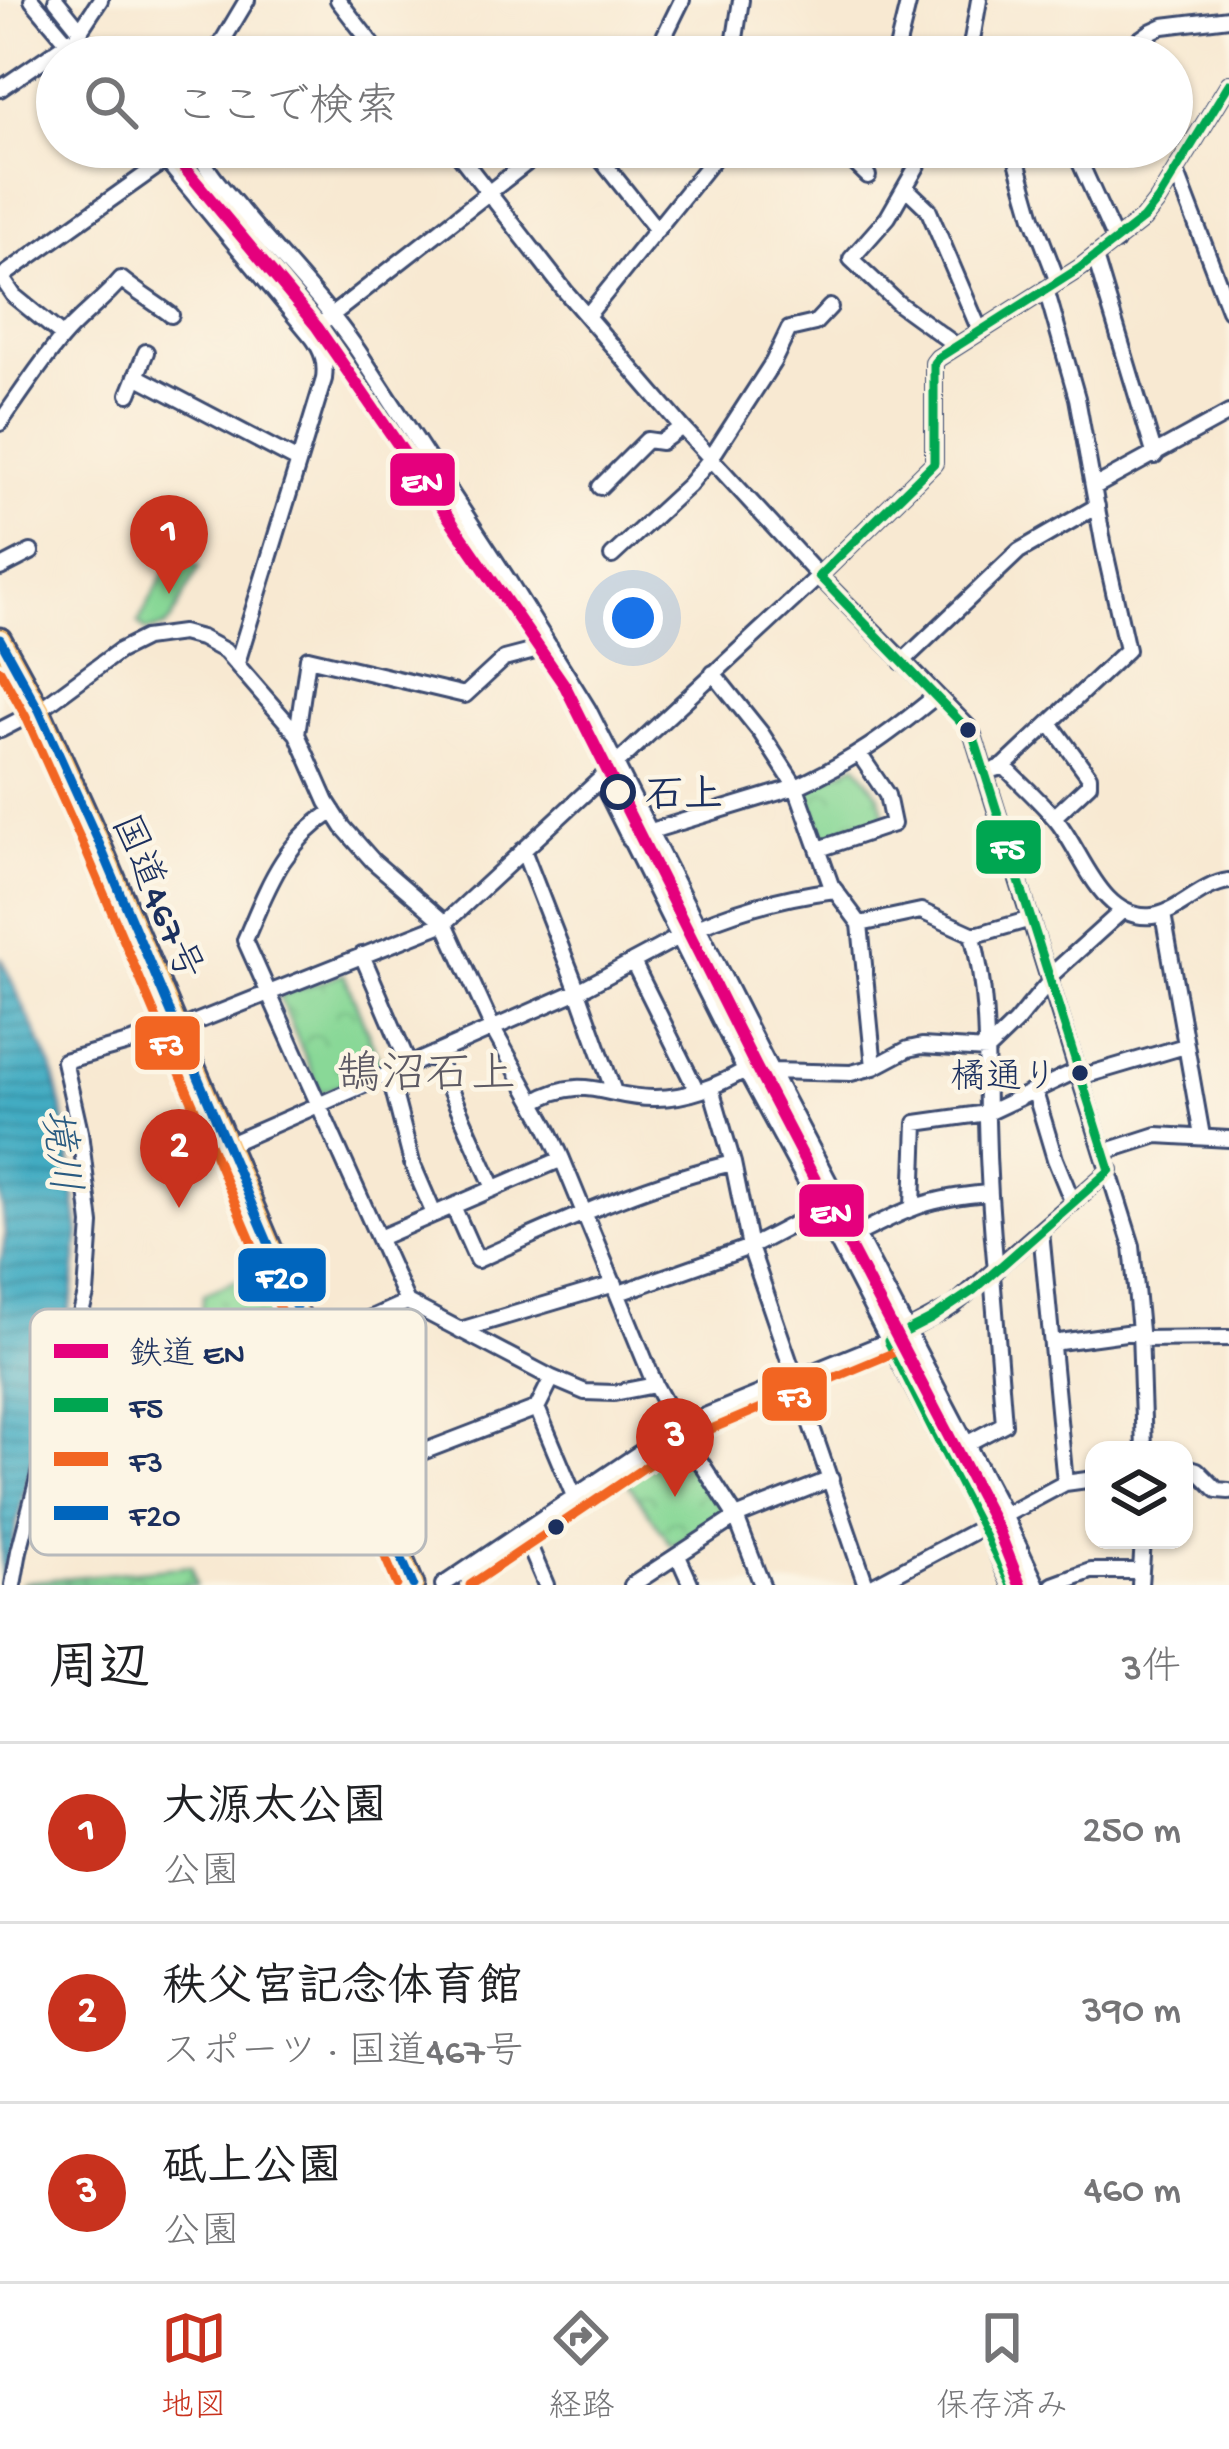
<!DOCTYPE html>
<html lang="ja">
<meta charset="utf-8">
<style>
:root{--surface:#fff;--page:#f2f2f2;--text:#202124;--muted:#757577;--line:#e0e0e0;--accent:#c8321e}
body{margin:0;font-family:"Gochi Hand","Klee One",sans-serif;background:var(--page);color:var(--text)}
.controls{position:absolute;right:36px;bottom:36px;display:grid;overflow:hidden;border-radius:24px;box-shadow:0 3px 9px #0004}
.controls button{width:108px;height:108px;display:grid;place-items:center;padding:0;border:0;border-bottom:3px solid var(--line);background:var(--surface);color:var(--text);font:60px sans-serif}
.you{position:absolute;left:633px;top:618px;width:42px;height:42px;margin:-30px;border:9px solid #fff;border-radius:50%;background:#1a73e8;box-shadow:0 0 0 18px #1a73e833}
.badge{display:grid;place-items:center;width:78px;height:78px;border-radius:50%;background:var(--accent);color:#fff;font-size:39px;font-weight:700}
.pin{position:absolute;translate:-50% -99px;filter:drop-shadow(0 3px 6px #0008)}
.pin::after{content:'';position:absolute;top:63px;width:42px;height:36px;background:inherit;clip-path:polygon(0 0,100% 0,50% 100%)}
.list{margin:0;padding:0;list-style:none}
h2{display:flex;justify-content:space-between;align-items:center;height:156px;margin:0;padding:0 48px;font-size:51px}
h2 small{font-size:39px;font-weight:400;color:var(--muted)}
.list li{display:grid;grid-template-columns:78px 1fr auto;gap:36px;align-items:center;box-sizing:border-box;height:180px;padding:0 48px;border-top:3px solid var(--line)}
.list b{display:block;font-size:45px;white-space:nowrap}
.list p{margin:0;font-size:39px;white-space:nowrap;color:var(--muted)}
.list em{font-size:39px;font-style:normal;color:var(--muted)}
.icon{flex:none;width:66px;height:66px;fill:none;stroke:currentColor;stroke-width:2;stroke-linecap:round;stroke-linejoin:round}
.map{position:relative;flex:none;width:1229px;height:1585px;overflow:hidden}
.search{position:absolute;background:var(--surface);box-shadow:0 3px 9px #0004;left:36px;right:36px;top:36px;height:132px;display:flex;align-items:center;gap:30px;box-sizing:border-box;padding:0 42px;border-radius:66px;color:var(--muted);font-size:45px}
.sheet{height:696px;background:var(--surface)}
nav{display:flex;justify-content:space-around;align-items:center;box-sizing:border-box;height:168px;border-top:3px solid var(--line);background:var(--surface);font-size:33px;color:var(--muted)}
nav a{display:grid;justify-items:center;gap:6px}
nav .on{color:var(--accent)}
.map>svg:first-child{display:block}
.grass{fill:url(#grass-dots);stroke:#52847a;stroke-width:3}
.park{fill:url(#park-crowns);stroke:#52847a;stroke-width:3}
.water{fill:url(#water-rules);stroke:#2e6e90;stroke-width:3}
.lines{fill:none;stroke-linecap:round;stroke-linejoin:round}
.minor-casing{stroke:#3c4b6f;stroke-width:20}
.highway-casing{stroke:#3c4b6f;stroke-width:27}
.minor{stroke:#fff;stroke-width:14}
.highway{stroke:#fabe6d;stroke-width:21}
.bus-1-casing{stroke:#fcf5e5;stroke-width:18}
.bus-2-casing{stroke:#fcf5e5;stroke-width:18}
.bus-3-casing{stroke:#fcf5e5;stroke-width:18}
.bus-1{stroke:#00a651;stroke-width:9}
.bus-2{stroke:#f26522;stroke-width:9}
.bus-3{stroke:#0065bd;stroke-width:9}
.rail-1-casing{stroke:#fcf5e5;stroke-width:21}
.rail-1{stroke:#e5007d;stroke-width:12}
.bus-dot{fill:#1b2f5e;stroke:#fcf5e5;stroke-width:4.5}
.stop-dot{fill:#fcf5e5;stroke:#1b2f5e;stroke-width:6}
.labels{text-anchor:middle;stroke-width:9;stroke-linejoin:round;paint-order:stroke}
.bus-label{font-size:36px;fill:#1b2f5e;stroke:#fcf5e5;text-anchor:end}
.stop-label{font-size:39px;font-weight:bold;fill:#1b2f5e;stroke:#fcf5e5;text-anchor:start}
.street-label{font-size:39px;fill:#1b2f5e;stroke:#fcf5e5}
.water-label{font-size:42px;font-style:italic;fill:#295b81;stroke:#fcf5e5}
.quarter-label{font-size:45px;fill:#5d5a64;stroke:#fcf5e5}
.key{fill:#fcf5e5;stroke:#b8babc;stroke-width:3}
.key-label{font-size:33px;fill:#1b2f5e}
.line-badge{stroke:#fcf5e5;stroke-width:4.5}
.badge-label{font-size:33px;text-anchor:middle;font-weight:bold;fill:#fff}
</style>
<div class="map">
<svg width="1229" height="1585" viewBox="0 0 1229 1585">
<defs>
<pattern id="grass-dots" width="8" height="8" patternUnits="userSpaceOnUse" patternTransform="scale(3)"><rect width="8" height="8" fill="#89d897"/><path d="M2 2h.1M6 6h.1" fill="none" stroke="#76ba85" stroke-width="1.8" stroke-linecap="round"/></pattern>
<pattern id="park-crowns" width="20" height="18" patternUnits="userSpaceOnUse" patternTransform="scale(3)"><rect width="20" height="18" fill="#89d897"/><path d="M2 6a3 3 0 1 1 6 0M12 15a3 3 0 1 1 6 0" fill="none" stroke="#76ba85"/></pattern>
<pattern id="water-rules" width="6" height="5" patternUnits="userSpaceOnUse" patternTransform="scale(3)"><rect width="6" height="5" fill="#42acc2"/><path d="M0 2.5h6" fill="none" stroke="#368ca1"/></pattern>
</defs>
<rect width="100%" height="100%" fill="#fcf5e5"/>
<filter id="ink" filterUnits="userSpaceOnUse"><feTurbulence type="fractalNoise" baseFrequency=".00833" numOctaves="2"/><feDisplacementMap in="SourceGraphic" scale="24" xChannelSelector="R" yChannelSelector="G"/><feConvolveMatrix kernelMatrix="1 2 1 2 8 2 1 2 1" color-interpolation-filters="sRGB"/></filter>
<filter id="wash" filterUnits="userSpaceOnUse"><feTurbulence type="fractalNoise" baseFrequency=".004" numOctaves="4" result="noise"/><feDisplacementMap in="SourceGraphic" scale="48" xChannelSelector="R" yChannelSelector="G"/><feGaussianBlur stdDeviation="2.7" result="paint"/><feColorMatrix in="noise" values="0 0 0 0 0 0 0 0 0 0 0 0 0 0 0 0 0 1.4 0 .05"/><feComposite in="paint" operator="in"/></filter>
<g filter="url(#wash)">
<rect width="100%" height="100%" fill="#f8e9d2"/>
<!-- grass -->
<path class="grass" d="M249,1275H260L267,1283C277,1308 302,1357 305,1381C308,1399 293,1419 277,1426L244,1412L201,1312L204,1294Z"/>
<!-- park -->
<path class="park" d="M175,554L199,567L170,622L164,627L146,631L138,623Z
M857,764L880,797L885,817L825,839L805,788Z
M344,974L382,1067L321,1093L279,996Z
M679,1447L726,1515L672,1546L625,1479Z
M191,1566L196,1585H22L23,1582Z"/>
<!-- water -->
<path class="water" d="M0,956L52,1067L66,1126L79,1234L72,1298L2,1585L0,1269L5,1236L0,1182Z"/>
</g>
<g filter="url(#ink)">
<g class="lines">
<defs>
<path id="minor" d="M32,0L80,57
M56,0L81,31
M338,0L382,57
M741,0L734,45L742,57
M213,57L247,0
M654,57L682,0
M895,57L909,0
M969,57L979,0
M1115,57L1152,31L1163,26L1229,18
M0,89L75,38L100,0
M155,147L313,338C323,352 326,362 324,379L237,663
M198,147C205,172 225,190 241,210C280,257 323,300 358,351L508,580L588,709L771,1071L1004,1515L1037,1585
M453,147L565,291L682,427L819,576L968,727L973,735L1132,1246L1140,1331L1144,1450
M591,147L657,230
M838,147L868,176
M928,147L888,217L851,259L899,304L957,346
M1013,147L1033,217L1058,282
M1073,147L1116,242
M1176,171L1229,310
M906,188L928,209L980,331
M1095,257L1155,456
M1,277L14,296L63,336
M0,278L166,160
M587,316L723,147
M309,333L547,147
M136,376L298,461
M129,394L146,352
M0,423C20,395 39,365 61,339C80,316 103,301 121,279C138,293 154,302 171,315
M600,487L647,440L661,442L682,427
M1094,487L1229,413
M612,556L689,485L711,458L773,362L789,329L815,323L830,307
M0,568L31,552
M902,662L1019,551L1097,506
M713,673L761,733L796,787L831,885L860,924L874,1067
M1050,723L1089,776V784L1054,817
M0,730L39,710L119,651L145,638L182,633L201,638L225,651L297,734L327,802L343,827L373,861L445,923L493,1029L547,1126L562,1159L655,1385L678,1427L736,1517L762,1585
M297,734L308,658L465,695L504,659L550,647
M1004,766L1127,650L1104,547L1077,398L1046,289
M996,769L1004,766C1021,784 1041,801 1057,821C1083,853 1101,921 1152,916C1179,913 1199,885 1229,881
M600,779L745,1070L821,1210L984,1526L1011,1585
M333,811C282,844 268,887 245,940L407,1302L552,1378L585,1392L614,1393L655,1385
M651,831L796,787C854,760 887,736 936,696
M819,849L893,824L887,795L860,755
M523,850L578,991L614,1092
M1163,914L1202,1136
M860,924L921,911L972,934H979L1031,919
M697,927C742,908 786,896 835,890
M972,934C989,996 986,1057 987,1121C988,1171 991,1220 996,1271
M362,955L409,1065
M633,962L697,1091
M1050,976L1123,910
M434,1054L494,1188
M771,1071L851,1073L874,1067L908,1049L922,1046L987,1050L1015,1023L1051,980
M389,1074L412,1163L434,1214
M1080,1077L1185,1046
M711,1088L733,1163L750,1247L866,1585
M1035,1092L1055,1159L1073,1203
M534,1102C585,1072 606,1099 655,1098C688,1098 717,1086 745,1070
M227,1145L578,991L679,937
M1104,1152L1157,1135L1229,1139
M453,1206L477,1260C560,1223 644,1183 733,1163
M913,1206L916,1123L987,1113L1078,1070
M1041,1231L1065,1483
M856,1235C908,1208 929,1198 988,1193
M379,1238L562,1159
M619,1293L750,1247L821,1210
M460,1330L615,1284
M1140,1339L1229,1338
M1052,1343L1140,1331
M311,1345L407,1302
M537,1408L574,1496
M966,1444L1004,1424L992,1274
M1184,1466L1197,1470L1217,1490L1229,1491
M365,1474L537,1408L552,1378
M523,1531L546,1585
M678,1556L691,1585
M13,1585L19,1551L86,1294L91,1224L80,1132L64,1061L178,1029L445,923L819,576L934,463V363L938,358L1080,268L1143,219L1158,200L1229,84
M443,1585L678,1427L888,1341L953,1306L1110,1170
M632,1585L736,1517L831,1479
M874,1585L1065,1483L1094,1479
M1053,1585L1091,1571H1141
M1140,1585L1143,1540"/>
<path id="highway" d="M0,639L39,710L99,843L413,1585"/>
</defs>
<!-- minor casing -->
<use href="#minor" class="minor-casing"/>
<!-- highway casing -->
<use href="#highway" class="highway-casing"/>
<!-- minor -->
<use href="#minor" class="minor"/>
<!-- highway -->
<use href="#highway" class="highway"/>
<defs>
<path id="bus-1" d="M819,576L973,735L1110,1170
M819,576L934,463V363L938,358L1080,268L1143,219L1158,200L1229,84
M1011,1585L888,1341L931,1319L974,1290L1110,1170"/>
<path id="bus-2" d="M0,670L26,717L85,849L397,1585
M470,1585L685,1440L900,1350L991,1522L1020,1585"/>
<path id="bus-3" d="M0,639L39,710L99,843L413,1585"/>
</defs>
<!-- bus-1 casing -->
<use href="#bus-1" class="bus-1-casing"/>
<!-- bus-2 casing -->
<use href="#bus-2" class="bus-2-casing"/>
<!-- bus-3 casing -->
<use href="#bus-3" class="bus-3-casing"/>
<!-- bus-1 -->
<use href="#bus-1" class="bus-1"/>
<!-- bus-2 -->
<use href="#bus-2" class="bus-2"/>
<!-- bus-3 -->
<use href="#bus-3" class="bus-3"/>
<defs>
<path id="rail-1" d="M167,147L317,327L565,686L755,1065L999,1532L1020,1585"/>
</defs>
<!-- rail-1 casing -->
<use href="#rail-1" class="rail-1-casing"/>
<!-- rail-1 -->
<use href="#rail-1" class="rail-1"/>
</g>
</g>
<!-- markers -->
<g class="bus-dot">
<circle cx="968" cy="730" r="10"/>
<circle cx="1080" cy="1073" r="10"/>
<circle cx="556" cy="1527" r="10"/>
</g>
<circle class="stop-dot" cx="618" cy="792" r="15"/>
<g class="labels">
<!-- bus labels -->
<g class="bus-label">
<text x="1058" y="1087">橘通り</text>
</g>
<!-- stop labels -->
<g class="stop-label">
<text x="645" y="806">石上</text>
</g>
<!-- street labels -->
<g class="street-label">
<text transform="translate(160 896) rotate(67)" y="14">国道467号</text>
</g>
<!-- water labels -->
<g class="water-label">
<text transform="translate(64 1150) rotate(83)" y="15">境川</text>
</g>
<!-- quarter labels -->
<g class="quarter-label">
<text x="426" y="1087">鵠沼石上</text>
</g>
</g>
<!-- legend -->
<rect x="30" y="1309" width="396" height="246" rx="18" class="key"/>
<rect x="54" y="1344" width="54" height="14" fill="#e5007d"/>
<rect x="54" y="1398" width="54" height="14" fill="#00a651"/>
<rect x="54" y="1452" width="54" height="14" fill="#f26522"/>
<rect x="54" y="1506" width="54" height="14" fill="#0065bd"/>
<g class="key-label">
<text x="129" y="1363">鉄道 EN</text>
<text x="129" y="1417">F5</text>
<text x="129" y="1471">F3</text>
<text x="129" y="1525">F20</text>
</g>
<g class="line-badge">
<rect x="388" y="451" width="69" height="57" rx="12" fill="#e5007d"/>
<rect x="974" y="818" width="69" height="58" rx="12" fill="#00a651"/>
<rect x="133" y="1014" width="69" height="58" rx="12" fill="#f26522"/>
<rect x="797" y="1182" width="69" height="57" rx="12" fill="#e5007d"/>
<rect x="236" y="1246" width="92" height="58" rx="12" fill="#0065bd"/>
<rect x="760" y="1365" width="69" height="58" rx="12" fill="#f26522"/>
</g>
<g class="badge-label">
<text x="422" y="491">EN</text>
<text x="1008" y="858">F5</text>
<text x="167" y="1054">F3</text>
<text x="831" y="1222">EN</text>
<text x="282" y="1287">F20</text>
<text x="795" y="1406">F3</text>
</g>
</svg>
<div class="controls">
<button><svg class="icon" aria-label="layers" viewBox="0 0 24 24"><path d="M12 4l9 5-9 5-9-5zM3 14l9 5 9-5"/></svg></button>
</div>
<div class="you"></div>
<div class="pin badge" style="left:169px;top:594px">1</div>
<div class="pin badge" style="left:179px;top:1208px">2</div>
<div class="pin badge" style="left:675px;top:1497px">3</div>
<div class="search"><svg class="icon" aria-label="search" viewBox="0 0 24 24"><circle cx="10" cy="10" r="6"/><path d="M15 15l6 6"/></svg>ここで検索</div>
</div>
<section class="sheet">
<h2>周辺<small>3件</small></h2>
<ul class="list">
<li><span class="badge">1</span><div><b>大源太公園</b><p>公園</p></div><em>250 m</em></li>
<li><span class="badge">2</span><div><b>秩父宮記念体育館</b><p>スポーツ · 国道467号</p></div><em>390 m</em></li>
<li><span class="badge">3</span><div><b>砥上公園</b><p>公園</p></div><em>460 m</em></li>
</ul>
</section>
<nav>
<a class="on"><svg class="icon" aria-label="map" viewBox="0 0 24 24"><path d="M3 6l6-2 6 2 6-2v14l-6 2-6-2-6 2zM9 4v14M15 6v14"/></svg>地図</a>
<a><svg class="icon" aria-label="directions" viewBox="0 0 24 24"><path d="M12 3l9 9-9 9-9-9zM9 14v-3h6M13 9l2 2-2 2"/></svg>経路</a>
<a><svg class="icon" aria-label="saved" viewBox="0 0 24 24"><path d="M7 4h10v16l-5-4-5 4z"/></svg>保存済み</a>
</nav>
